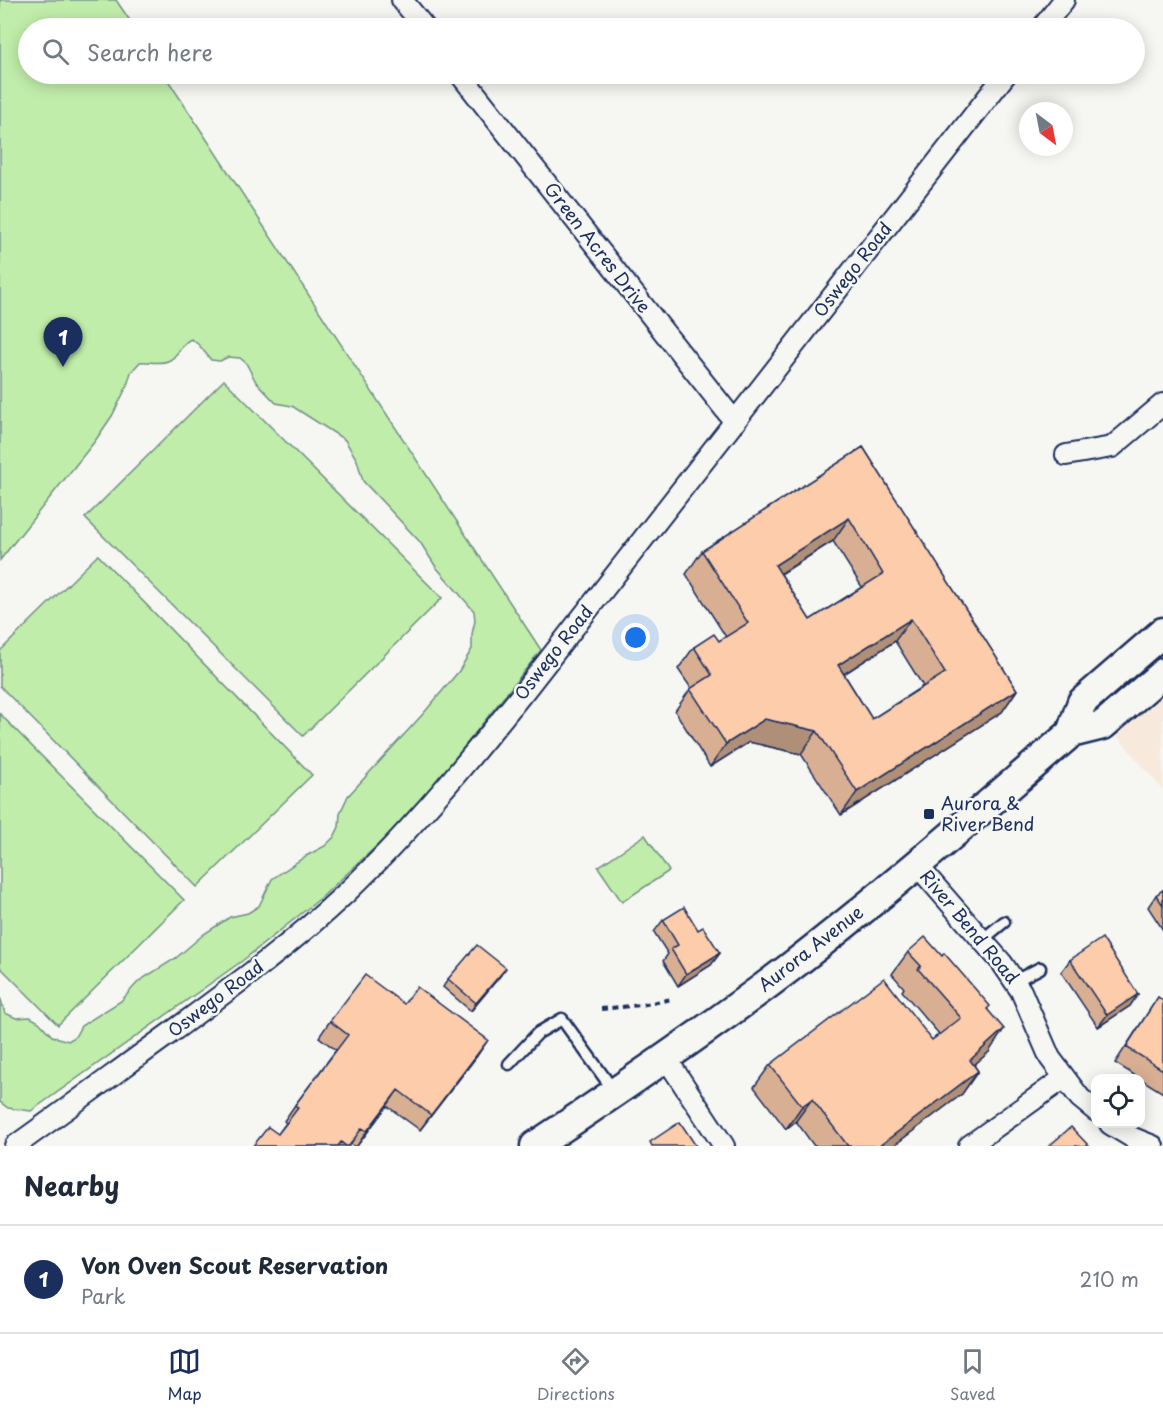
<!DOCTYPE html>
<style>
:root{--surface:#fff;--page:#f2f2f3;--text:#1f2937;--muted:#747a83;--line:#e0e1e3;--accent:#1b2f5e}
body{margin:0;font-family:"Playpen Sans",sans-serif;background:var(--page);color:var(--text)}
.controls{position:absolute;right:18px;bottom:18px;display:grid;overflow:hidden;border-radius:12px;box-shadow:0 3px 15px #0003}
.controls button{width:54px;height:54px;display:grid;place-items:center;padding:0;border:0;border-bottom:2px solid var(--line);background:var(--surface);color:var(--text);font:30px sans-serif}
.compass{position:absolute;left:1019px;top:102px;width:54px;height:54px;border-radius:50%;background:var(--surface);box-shadow:0 3px 15px #0003;rotate:148deg}
.you{position:absolute;left:636px;top:638px;width:21px;height:21px;margin:-15px;border:4px solid #fff;border-radius:50%;background:#1a73e8;box-shadow:0 0 0 9px #1a73e833}
.badge{display:grid;place-items:center;width:39px;height:39px;border-radius:50%;background:var(--accent);color:#fff;font-size:20px;font-weight:700}
.pin{position:absolute;translate:-50% -50px;filter:drop-shadow(0 2px 3px #0008)}
.pin::after{content:'';position:absolute;top:32px;width:21px;height:18px;background:inherit;clip-path:polygon(0 0,100% 0,50% 100%)}
.list{margin:0;padding:0;list-style:none}
h2{display:flex;justify-content:space-between;align-items:center;height:78px;margin:0;padding:0 24px;font-size:26px}
h2 small{font-size:20px;font-weight:400;color:var(--muted)}
.list li{display:grid;grid-template-columns:39px 1fr auto;gap:18px;align-items:center;box-sizing:border-box;height:108px;padding:0 24px;border-top:2px solid var(--line)}
.list b{display:block;font-size:22px;white-space:nowrap}
.list p{margin:0;font-size:20px;white-space:nowrap;color:var(--muted)}
.list em{font-size:20px;font-style:normal;color:var(--muted)}
.icon{flex:none;width:33px;height:33px;fill:none;stroke:currentColor;stroke-width:2;stroke-linecap:round;stroke-linejoin:round}
.map{position:relative;flex:none;width:1163px;height:1146px;overflow:hidden}
.search{position:absolute;background:var(--surface);box-shadow:0 3px 15px #0003;left:18px;right:18px;top:18px;height:66px;display:flex;align-items:center;gap:15px;box-sizing:border-box;padding:0 21px;border-radius:33px;color:var(--muted);font-size:22px}
.sheet{height:186px;background:var(--surface)}
nav{display:flex;justify-content:space-around;align-items:center;box-sizing:border-box;height:84px;border-top:2px solid var(--line);background:var(--surface);font-size:16px;color:var(--muted)}
nav a{display:grid;justify-items:center;gap:3px}
nav .on{color:var(--accent)}
.map>svg:first-child{display:block}
.built{fill:#f8e9dd}
.green{fill:#c1edaa;stroke:#6e8e84;stroke-width:1.5}
.lines{fill:none;stroke-linecap:round;stroke-linejoin:round}
.service-casing{stroke:#1b2f5e;stroke-width:15}
.minor-casing{stroke:#1b2f5e;stroke-width:24}
.secondary-casing{stroke:#1b2f5e;stroke-width:33}
.path{stroke:#1b2f5e;stroke-width:4;stroke-dasharray:6 4.5;stroke-linecap:butt}
.service{stroke:#f6f6f2;stroke-width:10}
.minor{stroke:#f6f6f2;stroke-width:20}
.secondary{stroke:#f6f6f2;stroke-width:28}
.wall{fill:#d9af93;stroke:#1b2f5e;stroke-width:1.5;fill-rule:evenodd}
.shaded-wall{fill:#b08f78;stroke:#1b2f5e;stroke-width:1.5}
.building{fill:#fcccab;stroke:#1b2f5e;stroke-width:1.5;fill-rule:evenodd}
.poi-dot{fill:#1b2f5e;stroke:#f6f6f2;stroke-width:2}
.labels{text-anchor:middle;stroke-width:5;stroke-linejoin:round;paint-order:stroke}
.street-label{font-size:18px;fill:#1b2f5e;stroke:#f6f6f2}
.poi-label{font-size:18px;fill:#1b2f5e;stroke:#f6f6f2;text-anchor:start}
</style>
<div class="map">
<svg width="1163" height="1146" viewBox="0 0 1163 1146">
<rect width="100%" height="100%" fill="#f6f6f2"/>
<filter id="ink" filterUnits="userSpaceOnUse"><feTurbulence type="fractalNoise" baseFrequency=".0167" numOctaves="2"/><feDisplacementMap in="SourceGraphic" scale="12" xChannelSelector="R" yChannelSelector="G"/><feConvolveMatrix kernelMatrix="1 2 1 2 8 2 1 2 1" color-interpolation-filters="sRGB"/></filter>
<g filter="url(#ink)">
<!-- built -->
<path class="built" d="M1163,689V790L1113,731Z"/>
<!-- green -->
<path class="green" d="M0,0H116L135,28H28V74H164L541,650L437,781L385,838L322,897L242,961L31,1111L8,1108L0,1102V997L5,1013L16,1018L30,1017L39,1022L52,1036L68,1041L75,1037L81,1026L121,1001L139,981L176,958L204,934L230,917L248,913L259,906L272,879L306,856L325,846L334,837L339,827L340,813L348,796L423,714L459,671L472,649V634L475,621L474,611L436,567L420,542L363,481L357,460L345,440L292,406L276,403L256,382L246,363L240,358L228,357L220,361L211,360L199,345L191,339C181,343 179,355 170,360C162,365 149,361 140,362L131,372L127,386L112,416L95,441L0,560Z
M224,380L442,598L303,736L85,518Z
M98,555L312,775L197,887L0,686V651Z
M1163,649L1162,659L1089,720L1096,707Z
M0,714L184,900L58,1025L0,967Z
M645,835L669,871L622,902L598,867Z"/>
<g class="lines">
<defs>
<path id="service" d="M982,940L1004,922
M1015,981L1040,968
M509,1064L538,1033L562,1019L614,1091"/>
<path id="minor" d="M402,0L425,28
M1042,28L1064,0
M460,74L735,422
M1066,455L1112,447L1163,404
M916,864L1002,963L1021,991L1050,1058L1080,1098L1096,1111
M666,1058L724,1146
M1110,1124L1133,1138L1153,1146
M15,1146C67,1109 118,1071 169,1034C230,989 291,945 346,893C412,830 469,760 526,689L1006,74
M969,1146L1064,1078"/>
<path id="secondary" d="M1071,733L1082,702L1163,632
M535,1146C621,1089 706,1031 788,969C885,894 978,813 1071,733L1103,725L1163,673"/>
</defs>
<!-- service casing -->
<use href="#service" class="service-casing"/>
<!-- minor casing -->
<use href="#minor" class="minor-casing"/>
<!-- secondary casing -->
<use href="#secondary" class="secondary-casing"/>
<!-- path -->
<path class="path" d="M601,1009L641,1005L672,999"/>
<!-- service -->
<use href="#service" class="service"/>
<!-- minor -->
<use href="#minor" class="minor"/>
<!-- secondary -->
<use href="#secondary" class="secondary"/>
</g>
<!-- wall -->
<path class="wall" d="M863,447L1017,690L1002,712L841,815L801,754L749,742L710,767L675,711L691,688L678,669L694,647L719,641L726,637L686,574L702,551ZM833,541L862,587L810,620L781,574ZM895,641L923,686L872,719L844,674Z
M1163,890V930L1148,907L1156,895Z
M663,920L698,930L720,953L711,965L678,986L663,961L668,954L654,932Z
M908,952L988,1010L989,1052L974,1065L978,1071L962,1094L893,1146H814L796,1121L786,1129L754,1087L770,1065L932,1040L939,1034L902,991L904,988L892,974Z
M1070,960L1138,994L1130,1006L1098,1027L1061,972Z
M500,976L471,1011L443,987L448,979Z
M1158,997L1163,1001V1093L1115,1063Z
M404,1004L477,1056L420,1130L387,1106L357,1146H354L351,1144L349,1146H253L278,1134L286,1123L284,1121L295,1105L336,1050L319,1037L330,1021Z"/>
<!-- shaded-wall -->
<path class="shaded-wall" d="M849,518L833,541L759,587L775,565Z
M911,619L895,641L822,688L838,665Z
M1017,690L1002,712L841,815L857,792Z
M765,719L817,731L801,754L749,742L710,767L726,744Z
M720,953L711,965L678,986L686,974Z
M506,968L500,976L471,1011L476,1003Z
M1138,994L1130,1006L1098,1027L1107,1015Z
M1004,1029L989,1052L954,1082L970,1060Z
M488,1040L477,1056L420,1130L431,1115Z
M978,1071L962,1094L893,1146H879Z
M398,1090L387,1106L357,1146L367,1131Z
M812,1099L796,1121L786,1129L802,1106Z"/>
<!-- building -->
<path class="building" d="M863,447L1017,690L857,792L817,731L765,719L726,744L690,689L712,675L694,647L714,634L719,641L748,623L702,551ZM849,518L883,574L810,620L775,565ZM911,619L945,673L872,719L838,665Z
M1163,890V905L1156,895Z
M684,907L698,930L703,927L720,953L686,974L671,949L678,945L663,920Z
M925,937L942,956L944,953L990,1006L987,1009L1004,1029L970,1060L978,1071L879,1146H848L812,1099L802,1106L770,1065L884,978L932,1040L961,1018L918,969L921,966L908,952Z
M1102,938L1138,994L1107,1015L1070,960Z
M477,945L506,968L476,1003L448,979Z
M365,975L404,1004L417,987L488,1040L431,1115L398,1090L367,1131L362,1128L349,1146H346L341,1142L338,1146H253L268,1127L278,1134L298,1108L295,1105L348,1035L330,1021Z
M1158,997L1163,1001V1070L1126,1047Z
M680,1122L696,1146H652L650,1142Z
M1071,1127L1089,1146H1049Z"/>
</g>
<!-- markers -->
<rect class="poi-dot" x="923" y="808" width="12" height="12" rx="3"/>
<g class="labels">
<!-- street labels -->
<g class="street-label">
<text transform="translate(597 248) rotate(52)" y="6">Green Acres Drive</text>
<text transform="translate(853 270) rotate(-52)" y="6">Oswego Road</text>
<text transform="translate(554 653) rotate(-52)" y="6">Oswego Road</text>
<text transform="translate(969 927) rotate(50)" y="6">River Bend Road</text>
<text transform="translate(811 949) rotate(-38)" y="6">Aurora Avenue</text>
<text transform="translate(216 999) rotate(-37)" y="6">Oswego Road</text>
</g>
<!-- poi labels -->
<g class="poi-label">
<text x="941" y="810">Aurora &amp;<tspan x="941" dy="21">River Bend</tspan></text>
</g>
</g>
</svg>
<div class="controls">
<button><svg class="icon" aria-label="locate" viewBox="0 0 24 24"><circle cx="12" cy="12" r="6"/><path d="M12 2v4M12 18v4M2 12h4M18 12h4"/></svg></button>
</div>
<svg class="compass" viewBox="-18 -18 36 36"><path d="M0-13l5 13h-10z" fill="#e53935"/><path d="M0 13l5-13h-10z" fill="#747a83"/></svg>
<div class="you"></div>
<div class="pin badge" style="left:63px;top:367px">1</div>
<div class="search"><svg class="icon" aria-label="search" viewBox="0 0 24 24"><circle cx="10" cy="10" r="6"/><path d="M15 15l6 6"/></svg>Search here</div>
</div>
<section class="sheet">
<h2>Nearby<small></small></h2>
<ul class="list">
<li><span class="badge">1</span><div><b>Von Oven Scout Reservation</b><p>Park</p></div><em>210 m</em></li>
</ul>
</section>
<nav>
<a class="on"><svg class="icon" aria-label="map" viewBox="0 0 24 24"><path d="M3 6l6-2 6 2 6-2v14l-6 2-6-2-6 2zM9 4v14M15 6v14"/></svg>Map</a>
<a><svg class="icon" aria-label="directions" viewBox="0 0 24 24"><path d="M12 3l9 9-9 9-9-9zM9 14v-3h6M13 9l2 2-2 2"/></svg>Directions</a>
<a><svg class="icon" aria-label="saved" viewBox="0 0 24 24"><path d="M7 4h10v16l-5-4-5 4z"/></svg>Saved</a>
</nav>
